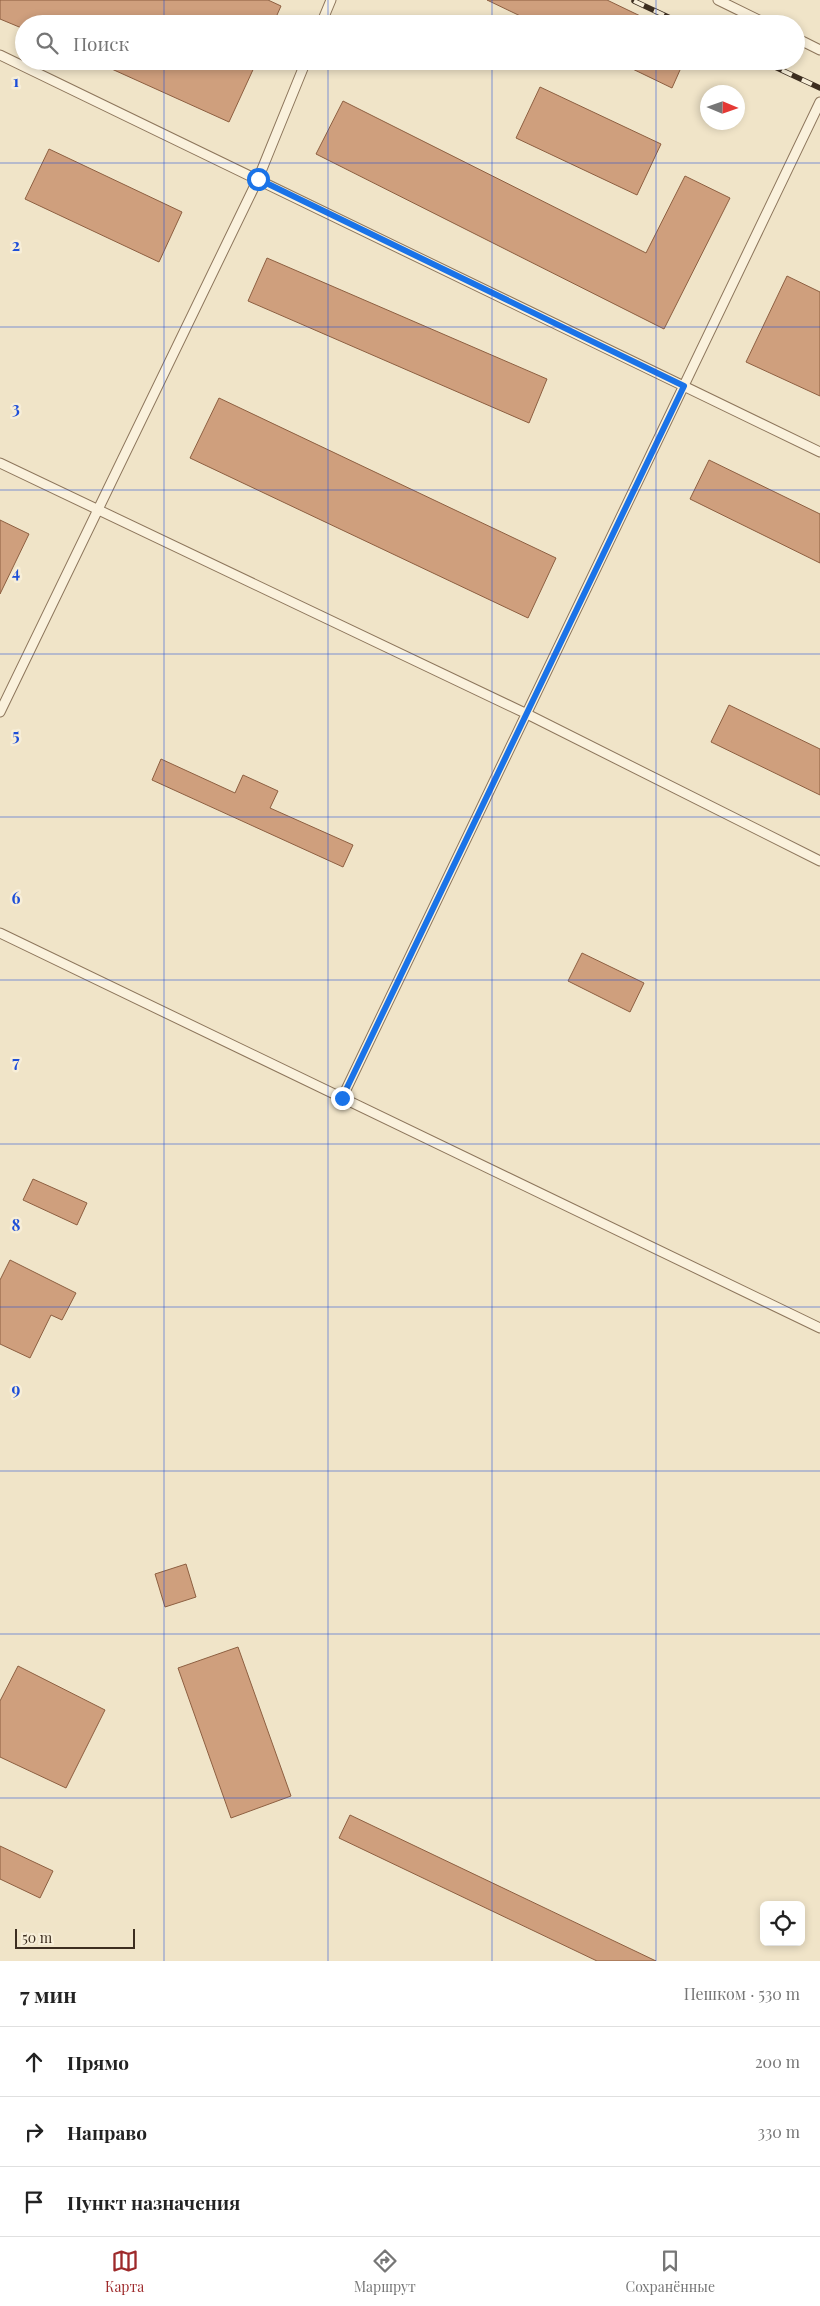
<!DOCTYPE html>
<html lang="ru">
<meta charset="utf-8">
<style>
:root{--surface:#fff;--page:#f2f2f2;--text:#222;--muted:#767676;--line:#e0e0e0;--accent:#9e2a2b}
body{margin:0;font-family:"Playfair Display",serif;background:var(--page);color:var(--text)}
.controls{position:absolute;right:15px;bottom:15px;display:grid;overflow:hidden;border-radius:8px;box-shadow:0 2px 8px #0003}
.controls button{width:45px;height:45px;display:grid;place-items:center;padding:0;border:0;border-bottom:1px solid var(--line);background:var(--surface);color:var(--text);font:25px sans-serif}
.compass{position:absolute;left:700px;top:85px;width:45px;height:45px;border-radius:50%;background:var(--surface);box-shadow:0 2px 8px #0003;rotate:92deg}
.scale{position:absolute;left:15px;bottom:12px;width:120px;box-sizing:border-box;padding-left:5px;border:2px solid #3d2e20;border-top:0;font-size:14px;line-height:18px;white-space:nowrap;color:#3d2e20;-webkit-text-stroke:4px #f7eed8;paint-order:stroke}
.stop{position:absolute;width:15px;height:15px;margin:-11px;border:4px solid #1a73e8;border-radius:50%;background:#fff}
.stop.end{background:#1a73e8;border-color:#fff;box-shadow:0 1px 5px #0008}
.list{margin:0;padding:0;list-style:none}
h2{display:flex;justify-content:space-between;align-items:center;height:65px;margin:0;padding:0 20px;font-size:21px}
h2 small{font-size:16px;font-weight:400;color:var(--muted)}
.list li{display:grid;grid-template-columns:32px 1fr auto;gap:15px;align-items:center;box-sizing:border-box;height:70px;padding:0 20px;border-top:1px solid var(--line)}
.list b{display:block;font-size:19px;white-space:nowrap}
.list em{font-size:16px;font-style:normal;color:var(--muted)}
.icon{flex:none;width:28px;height:28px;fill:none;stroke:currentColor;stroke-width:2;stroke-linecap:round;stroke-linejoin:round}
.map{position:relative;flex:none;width:820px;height:1961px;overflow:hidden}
.search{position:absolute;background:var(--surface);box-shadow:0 2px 8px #0003;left:15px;right:15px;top:15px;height:55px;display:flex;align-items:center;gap:12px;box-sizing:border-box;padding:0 18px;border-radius:28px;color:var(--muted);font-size:19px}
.sheet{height:275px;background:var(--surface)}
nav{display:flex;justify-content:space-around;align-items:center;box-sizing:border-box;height:70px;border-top:1px solid var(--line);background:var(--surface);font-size:14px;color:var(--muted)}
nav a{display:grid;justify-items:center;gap:2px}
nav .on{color:var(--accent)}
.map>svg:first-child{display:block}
.building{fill:#cf9f7d;stroke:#8d5f41}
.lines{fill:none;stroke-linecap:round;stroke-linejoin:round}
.service-casing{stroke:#8d765c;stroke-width:11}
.service{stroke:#faf1dc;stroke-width:9}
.rail-casing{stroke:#3d2e20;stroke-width:5.5}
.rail{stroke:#f7eed8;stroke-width:4;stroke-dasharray:11;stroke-linecap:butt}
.route{stroke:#1a73e8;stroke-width:6}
.grid{fill:none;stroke:#1d4ed8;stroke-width:1;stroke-opacity:0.55}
.grid-label{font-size:16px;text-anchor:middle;font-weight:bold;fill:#1d4ed8;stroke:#f7eed8;stroke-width:5;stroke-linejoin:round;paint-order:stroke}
</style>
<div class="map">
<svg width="820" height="1961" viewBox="0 0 820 1961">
<rect width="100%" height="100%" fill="#f0e4c8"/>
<!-- building -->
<path class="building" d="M0,0H268L281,6L273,24H24V29L0,19Z
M487,0H607L657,24H537Z
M94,61H257L229,122Z
M616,61H684L672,88Z
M540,87L661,144L637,195L516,138Z
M343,101L646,253L685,176L730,198L664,329L316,154Z
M49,149L182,212L159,262L25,199Z
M267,258L547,379L529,423L248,301Z
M787,276L820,292V396L746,362Z
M219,398L556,558L528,618L190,458Z
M709,460L820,514V563L690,499Z
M0,520L29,534L0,594Z
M729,705L820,749V795L711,742Z
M161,759L235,793L243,775L278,791L270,808L353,845L343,867L152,780Z
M582,953L644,983L630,1012L568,981Z
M33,1179L87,1203L77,1225L23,1200Z
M10,1260L76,1293L62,1320L51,1315L30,1358L0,1344V1280Z
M186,1564L196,1597L165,1607L155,1574Z
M238,1647L291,1796L231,1818L178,1668Z
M18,1666L105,1710L66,1788L0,1757V1701Z
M350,1815L656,1961H597L339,1838Z
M0,1846L53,1871L40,1898L0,1879Z"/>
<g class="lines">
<defs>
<path id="service" d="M718,0L767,24
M321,24L331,0
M796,38L820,50
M0,55L820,452
M0,463L527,714L820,861
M0,712L258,179L306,61
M0,933L820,1328
M342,1098L820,102"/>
</defs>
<!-- service casing -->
<use href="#service" class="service-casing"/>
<!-- service -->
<use href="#service" class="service"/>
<defs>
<path id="rail" d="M634,1L683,24
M762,61L820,88"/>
</defs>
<!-- rail casing -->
<use href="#rail" class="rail-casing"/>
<!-- rail -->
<use href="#rail" class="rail"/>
</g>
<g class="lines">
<!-- route -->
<path class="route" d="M258,179L684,386L342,1098"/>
</g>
<!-- grid -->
<path class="grid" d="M164,0V24M328,0V24M492,0V24M656,0V24M164,61V1961M328,61V1961M492,61V1961M656,61V1961M0,163H820M0,327H820M0,490H820M0,654H820M0,817H820M0,980H820M0,1144H820M0,1307H820M0,1471H820M0,1634H820M0,1798H820"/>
<g class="grid-label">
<text x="16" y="87">1</text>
<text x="16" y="251">2</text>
<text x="16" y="414">3</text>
<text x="16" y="578">4</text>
<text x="16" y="741">5</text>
<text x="16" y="904">6</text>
<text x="16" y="1068">7</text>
<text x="16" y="1231">8</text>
<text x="16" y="1395">9</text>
</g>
</svg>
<div class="controls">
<button><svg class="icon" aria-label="locate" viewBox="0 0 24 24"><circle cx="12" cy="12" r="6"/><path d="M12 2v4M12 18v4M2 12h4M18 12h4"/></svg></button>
</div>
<svg class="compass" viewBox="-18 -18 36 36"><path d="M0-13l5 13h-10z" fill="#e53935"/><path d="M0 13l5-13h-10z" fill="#767676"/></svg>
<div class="scale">50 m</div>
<div class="stop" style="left:258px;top:179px"></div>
<div class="stop end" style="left:342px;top:1098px"></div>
<div class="search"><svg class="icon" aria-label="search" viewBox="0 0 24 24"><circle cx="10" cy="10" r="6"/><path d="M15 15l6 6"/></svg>Поиск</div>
</div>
<section class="sheet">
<h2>7 мин<small>Пешком · 530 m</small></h2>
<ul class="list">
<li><svg class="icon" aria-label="ahead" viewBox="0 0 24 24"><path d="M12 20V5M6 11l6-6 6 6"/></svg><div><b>Прямо</b></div><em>200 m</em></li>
<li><svg class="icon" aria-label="right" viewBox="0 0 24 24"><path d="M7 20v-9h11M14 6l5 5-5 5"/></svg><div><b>Направо</b></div><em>330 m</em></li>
<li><svg class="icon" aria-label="arrive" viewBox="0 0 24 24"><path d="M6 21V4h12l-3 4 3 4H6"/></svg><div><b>Пункт назначения</b></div></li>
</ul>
</section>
<nav>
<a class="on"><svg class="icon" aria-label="map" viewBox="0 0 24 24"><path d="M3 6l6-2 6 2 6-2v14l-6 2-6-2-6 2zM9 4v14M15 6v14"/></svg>Карта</a>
<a><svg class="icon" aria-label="directions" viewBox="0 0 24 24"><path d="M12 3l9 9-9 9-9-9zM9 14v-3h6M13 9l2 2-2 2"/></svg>Маршрут</a>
<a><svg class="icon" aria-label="saved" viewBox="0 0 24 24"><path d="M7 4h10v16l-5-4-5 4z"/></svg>Сохранённые</a>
</nav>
